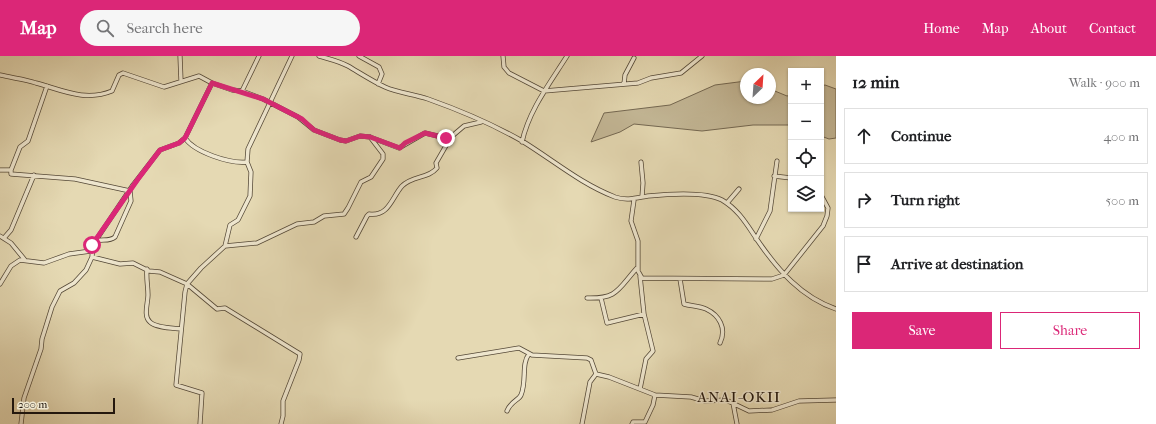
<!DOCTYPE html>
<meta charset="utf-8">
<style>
:root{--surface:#fff;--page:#f6f6f6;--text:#202124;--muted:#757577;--line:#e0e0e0;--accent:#db2777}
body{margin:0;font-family:"IM FELL French Canon",serif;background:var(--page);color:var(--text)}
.controls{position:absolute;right:12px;top:12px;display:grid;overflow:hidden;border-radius:0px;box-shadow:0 1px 3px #0004}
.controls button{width:36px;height:36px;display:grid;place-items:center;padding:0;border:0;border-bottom:1px solid var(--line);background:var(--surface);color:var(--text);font:20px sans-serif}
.compass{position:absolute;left:740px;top:12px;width:36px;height:36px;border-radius:50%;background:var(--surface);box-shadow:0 1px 3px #0004;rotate:25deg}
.scale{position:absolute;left:12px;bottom:10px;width:103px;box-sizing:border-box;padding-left:4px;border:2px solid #24180e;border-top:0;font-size:11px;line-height:14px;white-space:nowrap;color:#24180e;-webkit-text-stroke:3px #eee6ce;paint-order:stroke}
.stop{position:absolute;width:12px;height:12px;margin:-9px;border:3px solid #db2777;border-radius:50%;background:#fff}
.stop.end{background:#db2777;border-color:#fff;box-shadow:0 1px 4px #0008}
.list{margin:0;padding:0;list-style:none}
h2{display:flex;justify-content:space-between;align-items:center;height:52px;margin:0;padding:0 16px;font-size:17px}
h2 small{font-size:13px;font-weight:400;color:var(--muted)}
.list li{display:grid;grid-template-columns:26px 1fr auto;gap:12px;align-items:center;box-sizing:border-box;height:56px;margin:0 8px 8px;padding:0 8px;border:1px solid var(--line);border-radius:0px}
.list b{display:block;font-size:15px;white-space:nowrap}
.list em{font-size:13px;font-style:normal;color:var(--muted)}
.actions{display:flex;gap:8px;padding:12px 16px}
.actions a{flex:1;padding:9px 0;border:1px solid var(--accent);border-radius:0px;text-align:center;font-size:14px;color:var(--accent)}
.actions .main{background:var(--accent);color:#fff}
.icon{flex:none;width:22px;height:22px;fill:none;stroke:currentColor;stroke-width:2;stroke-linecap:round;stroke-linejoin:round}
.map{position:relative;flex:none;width:836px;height:368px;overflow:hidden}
header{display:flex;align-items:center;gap:24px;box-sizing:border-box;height:56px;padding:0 20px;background:var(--accent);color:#fff}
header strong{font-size:19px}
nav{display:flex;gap:22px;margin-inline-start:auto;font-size:14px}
.search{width:280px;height:36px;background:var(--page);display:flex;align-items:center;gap:10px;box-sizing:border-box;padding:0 14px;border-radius:22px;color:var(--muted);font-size:15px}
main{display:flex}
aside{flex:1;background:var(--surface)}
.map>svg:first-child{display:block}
.green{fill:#c4b897;stroke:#746852}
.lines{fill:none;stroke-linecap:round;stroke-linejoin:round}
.minor-casing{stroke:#544837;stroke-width:5}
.minor{stroke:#eee6ce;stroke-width:3.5}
.route{stroke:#db2777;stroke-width:5}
.labels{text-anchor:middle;stroke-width:3;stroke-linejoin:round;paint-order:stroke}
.quarter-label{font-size:15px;letter-spacing:1px;fill:#24180e;stroke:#eee6ce}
</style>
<header>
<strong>Map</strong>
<div class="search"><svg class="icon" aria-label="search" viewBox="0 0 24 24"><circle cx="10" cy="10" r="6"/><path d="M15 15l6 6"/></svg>Search here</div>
<nav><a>Home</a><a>Map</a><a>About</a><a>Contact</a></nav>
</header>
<main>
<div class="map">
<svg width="836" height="368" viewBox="0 0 836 368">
<rect width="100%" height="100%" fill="#e5d9b3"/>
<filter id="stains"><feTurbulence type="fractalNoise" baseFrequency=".005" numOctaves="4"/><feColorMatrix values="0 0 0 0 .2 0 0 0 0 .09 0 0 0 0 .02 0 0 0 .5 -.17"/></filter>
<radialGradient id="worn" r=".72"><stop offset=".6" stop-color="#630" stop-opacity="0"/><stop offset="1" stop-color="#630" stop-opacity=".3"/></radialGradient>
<!-- green -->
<path class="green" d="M746,25V42H770V33L787,40L791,39V69H753L702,75L634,68L620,76L591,86L604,57L670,49L715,29Z
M825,29L836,33V82L829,83L821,80V30Z"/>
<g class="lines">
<defs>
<path id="minor" d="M180,0L181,25
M319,0C329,3 339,5 348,10C360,17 372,25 385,31C398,37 414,38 428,43C459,54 494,69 522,85C553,104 581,128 615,141C627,145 636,142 648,140C668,138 704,135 722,144C739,154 747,169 758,185C778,214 801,241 836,253
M359,0L379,11L382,18L378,28
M503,0L504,11L509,17L544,35L638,27L651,22L681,17L702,0
M0,19C12,22 25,23 36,27C62,34 85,46 112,35L119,19L123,17L164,31L199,20L212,27
M624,28L625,19L634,2
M47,30L28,85L20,91L11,114V118L75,123L130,135
M242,35L263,43L298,61L314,74L340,84L346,85L360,80L370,81L399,92L425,77L446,82L451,81L464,70L481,66
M185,82C194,96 230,108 247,106
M522,86C529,54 550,27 567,0
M641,106L643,127L642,141
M0,114H11
M774,120L791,122
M634,144L631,165L638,185V215L642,222L772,223L784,219L823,170L827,160L828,152L821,139
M727,147L739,133
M0,180L11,187L25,204
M356,181L367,160L369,158C389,161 392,141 402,130C413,119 428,123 437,112L436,107L451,81
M4,182L11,174L34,119
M756,183L770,155L777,105
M96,184L133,129L160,94L179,87L185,82L212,27L232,34L242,35L259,0
M225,190L230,169L238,164L250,140L251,116L247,106L248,93L292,0
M92,201L120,208L133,207L149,215L160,216L187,228L217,253L225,252L300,298L299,304L283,345V360L281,368
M147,213C146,222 148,230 148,239C148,247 143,260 150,266C156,272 173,272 181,273
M640,220L644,258L653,295L646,303L640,333
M680,223L684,248C691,250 699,250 706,253C719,259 727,272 720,287
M0,228L11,210L20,204L44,207L69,198L91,195
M587,242C618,243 618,233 637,212
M601,242L607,267L644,258
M458,302L519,292L532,299L587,302L591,304L596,318
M596,318L609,321L655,339L691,341L705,345L726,344L749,355L772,354L799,345L836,344
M733,347L737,368
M507,355C511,345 519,344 521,339C527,325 521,308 529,298
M21,368L24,342L41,293L42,283L52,251L60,235L74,227L86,214L92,201L93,187C99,181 108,187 115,181L131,145L130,135
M200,368L202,337L176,329L185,236L187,228L201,212L225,190L257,187L297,168L314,166L324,160L344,158L348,152L361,126L371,121L383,103V98L370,81
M582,368L590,326L596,318
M632,368L633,366H645L653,349L655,339"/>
</defs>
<!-- minor casing -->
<use href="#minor" class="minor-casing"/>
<!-- minor -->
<use href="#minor" class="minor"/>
</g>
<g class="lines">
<!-- route -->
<path class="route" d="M92,189L138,123L160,94L179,87L185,82L212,27L263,43L302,63L314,74L340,84L346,85L360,80L370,81L400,92L405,87L425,77L446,82"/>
</g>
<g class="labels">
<!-- quarter labels -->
<g class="quarter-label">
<text x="739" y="346">ANAI-OKII</text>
</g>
</g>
<rect width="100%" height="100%" filter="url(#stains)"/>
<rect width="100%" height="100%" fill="url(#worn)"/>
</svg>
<div class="controls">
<button>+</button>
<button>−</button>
<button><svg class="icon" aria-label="locate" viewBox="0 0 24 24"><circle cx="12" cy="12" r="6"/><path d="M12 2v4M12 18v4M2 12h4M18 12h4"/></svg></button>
<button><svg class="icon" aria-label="layers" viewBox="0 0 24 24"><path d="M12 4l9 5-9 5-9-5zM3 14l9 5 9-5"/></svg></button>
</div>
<svg class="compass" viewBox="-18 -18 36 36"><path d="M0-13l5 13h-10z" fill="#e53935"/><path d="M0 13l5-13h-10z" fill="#757577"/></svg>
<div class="scale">200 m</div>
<div class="stop" style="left:92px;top:189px"></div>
<div class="stop end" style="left:446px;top:82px"></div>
</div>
<aside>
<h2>12 min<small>Walk · 900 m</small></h2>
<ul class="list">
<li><svg class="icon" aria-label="ahead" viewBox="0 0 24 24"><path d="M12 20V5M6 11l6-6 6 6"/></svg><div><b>Continue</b></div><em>400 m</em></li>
<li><svg class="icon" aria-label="right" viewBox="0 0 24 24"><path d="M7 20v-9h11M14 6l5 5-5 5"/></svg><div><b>Turn right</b></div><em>500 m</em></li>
<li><svg class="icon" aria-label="arrive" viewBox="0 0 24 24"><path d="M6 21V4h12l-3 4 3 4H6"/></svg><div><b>Arrive at destination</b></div></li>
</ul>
<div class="actions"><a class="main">Save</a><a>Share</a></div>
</aside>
</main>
